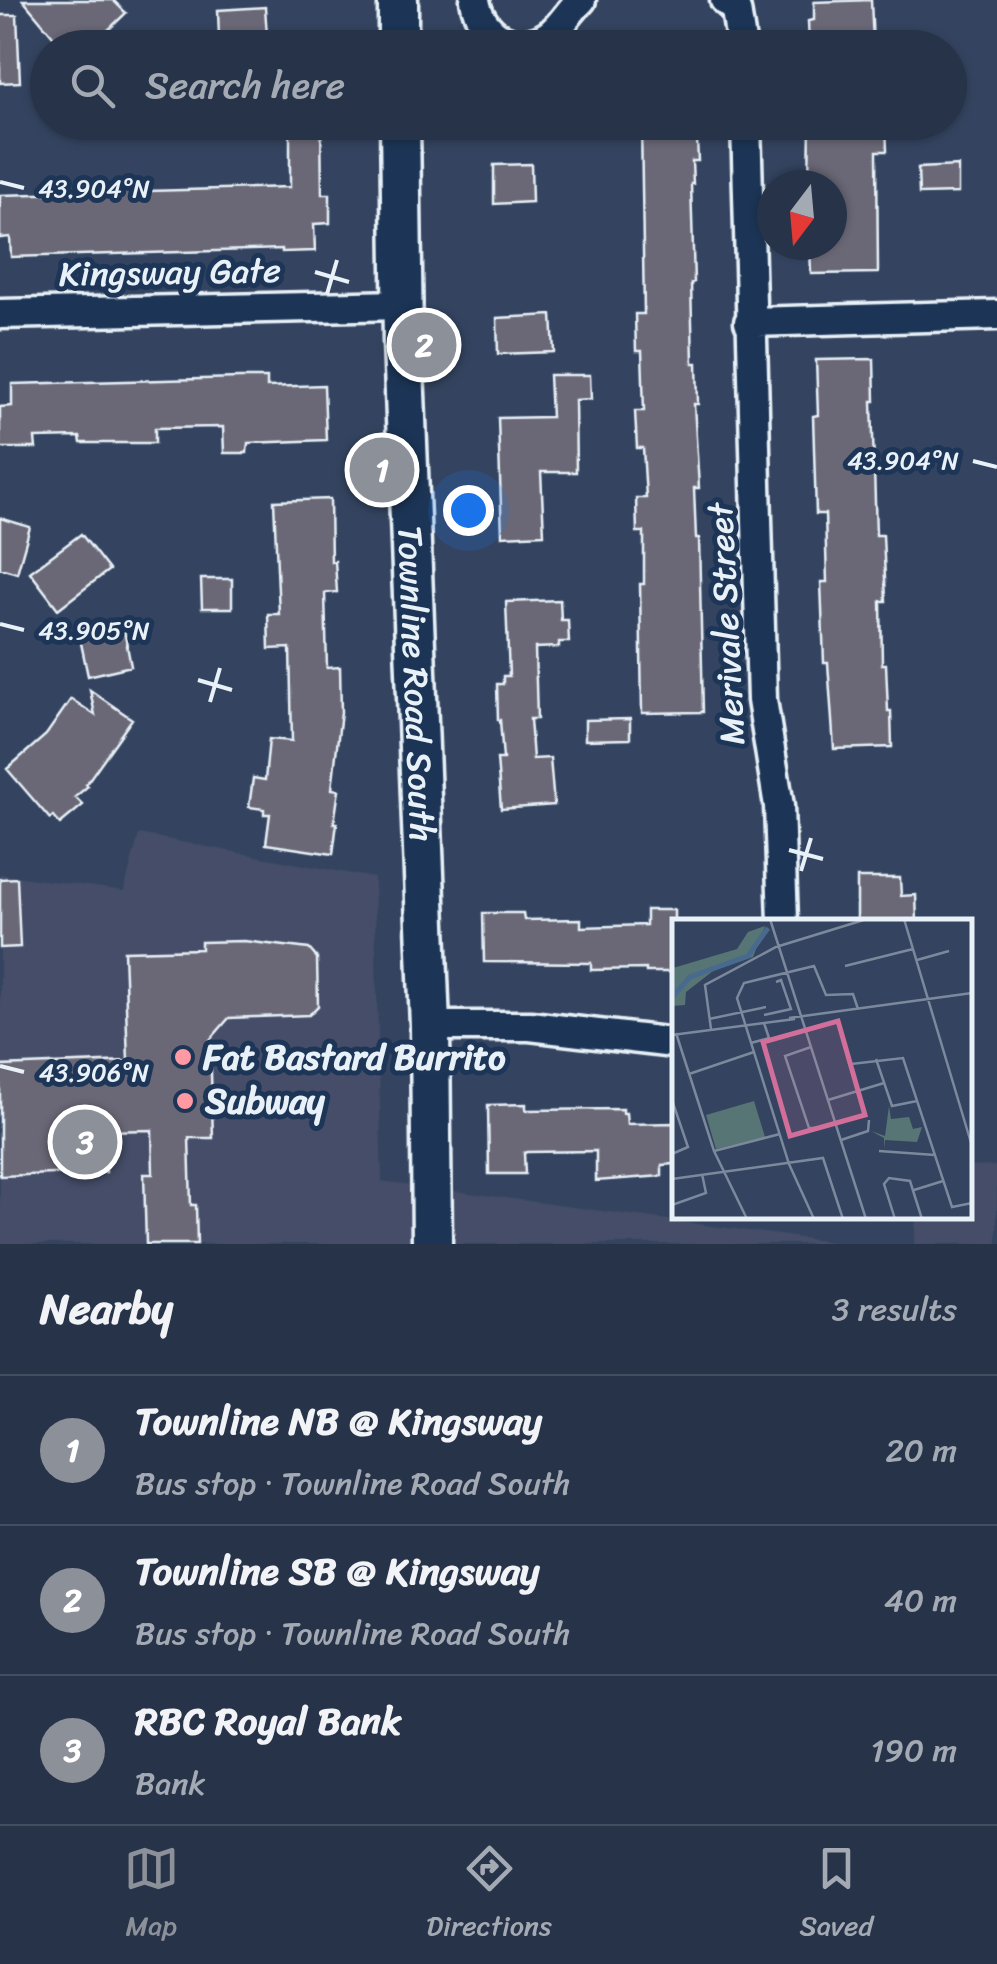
<!DOCTYPE html>
<meta charset="utf-8">
<style>
:root{--surface:#273348;--page:#333f52;--text:#f1f3f6;--muted:#a4aab4;--line:#434e60;--accent:#8c9099}
body{margin:0;font-family:Sriracha,sans-serif;background:var(--page);color:var(--text)}
.compass{position:absolute;left:757px;top:170px;width:90px;height:90px;border-radius:50%;background:var(--surface);box-shadow:0 2px 8px #0004;rotate:196deg}
.you{position:absolute;left:468px;top:510px;width:35px;height:35px;margin:-25px;border:8px solid #fff;border-radius:50%;background:#1a73e8;box-shadow:0 0 0 15px #1a73e833}
.badge{display:grid;place-items:center;width:65px;height:65px;border-radius:50%;background:var(--accent);color:#fff;font-size:32px;font-weight:700}
.pin{position:absolute;translate:-50% -50%;border:5px solid #fff;box-shadow:0 2px 10px #0006}
.list{margin:0;padding:0;list-style:none}
h2{display:flex;justify-content:space-between;align-items:center;height:130px;margin:0;padding:0 40px;font-size:42px}
h2 small{font-size:32px;font-weight:400;color:var(--muted)}
.list li{display:grid;grid-template-columns:65px 1fr auto;gap:30px;align-items:center;box-sizing:border-box;height:150px;padding:0 40px;border-top:2px solid var(--line)}
.list b{display:block;font-size:38px;white-space:nowrap}
.list p{margin:0;font-size:32px;white-space:nowrap;color:var(--muted)}
.list em{font-size:32px;font-style:normal;color:var(--muted)}
.icon{flex:none;width:55px;height:55px;fill:none;stroke:currentColor;stroke-width:2;stroke-linecap:round;stroke-linejoin:round}
.map{position:relative;flex:none;width:997px;height:1244px;overflow:hidden}
.search{position:absolute;background:var(--surface);box-shadow:0 2px 8px #0004;left:30px;right:30px;top:30px;height:110px;display:flex;align-items:center;gap:25px;box-sizing:border-box;padding:0 35px;border-radius:55px;color:var(--muted);font-size:38px}
.sheet{height:580px;background:var(--surface)}
nav{display:flex;justify-content:space-around;align-items:center;box-sizing:border-box;height:140px;border-top:2px solid var(--line);background:var(--surface);font-size:28px;color:var(--muted)}
nav a{display:grid;justify-items:center;gap:5px}
nav .on{color:var(--accent)}
.map>svg:first-child{display:block}
.built{fill:#444e67}
.building{fill:#6b6776;stroke:#e8f1f8;stroke-width:2.5}
.lines{fill:none;stroke-linecap:round;stroke-linejoin:round}
.street-casing{stroke:#e8f1f8;stroke-width:35}
.secondary-casing{stroke:#e8f1f8;stroke-width:45}
.street{stroke:#1d3557;stroke-width:28}
.secondary{stroke:#1d3557;stroke-width:38}
.ticks{fill:none;stroke:#e8f1f8;stroke-width:4}
.poi-dot{fill:#ff9aa2;stroke:#1d3557;stroke-width:4}
.labels{text-anchor:middle;stroke-width:10;stroke-linejoin:round;paint-order:stroke}
.street-label{font-size:35px;fill:#e8f1f8;stroke:#1d3557}
.poi-label{font-size:35px;font-weight:bold;fill:#e8f1f8;stroke:#1d3557;text-anchor:start}
.inset-river{fill:none;stroke:#486a8e;stroke-width:5}
.inset-road{fill:none;stroke:#7c899d;stroke-width:2.5}
.view{fill:#d16f9a;fill-opacity:0.15;stroke:#d16f9a;stroke-width:5}
.inset-edge{fill:none;stroke:#e8f1f8;stroke-width:5}
.ticks-label{font-size:25px;text-anchor:middle;fill:#e8f1f8;stroke:#1d3557;stroke-width:10;stroke-linejoin:round;paint-order:stroke}
</style>
<div class="map">
<svg width="997" height="1244" viewBox="0 0 997 1244">
<rect width="100%" height="100%" fill="#344460"/>
<filter id="ink" filterUnits="userSpaceOnUse"><feTurbulence type="fractalNoise" baseFrequency=".01" numOctaves="2"/><feDisplacementMap in="SourceGraphic" scale="20" xChannelSelector="R" yChannelSelector="G"/><feConvolveMatrix kernelMatrix="1 2 1 2 8 2 1 2 1" color-interpolation-filters="sRGB"/></filter>
<g filter="url(#ink)">
<!-- built -->
<path class="built" d="M139,834L374,878L382,1181L845,1244H0V874L124,891Z
M997,1166V1244H914L916,1217L970,1216V1167Z"/>
<!-- building -->
<path class="building" d="M23,0H113L126,13L103,35L100,31L80,48H63Z
M871,0L873,44L809,47L808,21L814,20V2Z
M265,7L267,36L219,38L218,10Z
M0,15H17L20,82L0,83Z
M290,122H321L322,194H330V223L314,224L315,251L282,252V249L11,257L10,237L0,238V195L290,187Z
M641,122H671V138H697L698,161H692L693,184H691L694,282L691,283L693,363H697L698,404H694L699,488H694L696,538H699L703,712L642,713L640,584H644V532H637L636,498H646L643,448H637L635,411H644L642,351H636L635,314H644Z
M810,122H886L887,151H877L878,273L811,274L810,245H832V185H809Z
M531,164L532,202L494,204V165Z
M958,166V193L919,194L918,168Z
M552,315L554,352L498,354L497,318Z
M874,359L875,401H872L876,535H883L886,601H881L882,664H886L888,711H891L892,747L834,749L828,663H824L821,582H827L825,514H816L813,416L818,415L816,360Z
M549,375H590L591,399L575,400L576,472H541L544,534L502,536L498,418L551,417Z
M240,378H267V387L324,385L326,440L248,443L247,453H224L223,427L155,428V443H81L80,437L35,438L36,448H0V407L12,406V384Z
M330,499L331,562L335,561L337,592L325,593L327,668L340,667L341,712L332,789L339,790L334,823H337L333,854L266,844L270,814H264V809L249,807L253,778L265,780L269,739L292,741L290,648L269,649L268,614H279L274,501Z
M0,518L30,527L17,573L0,568Z
M81,534L109,570L58,609L30,572Z
M201,579H232V608H202Z
M560,600L561,620H568L569,642H559V647L535,648L537,719H530L533,759L550,758L554,805L501,809L497,759H503L500,720H498L497,684H503V676H509L506,602Z
M122,620L131,666L88,676L78,629Z
M90,690L132,719L86,784L88,786L75,797L83,805L60,824L53,816L50,819L7,769L46,735L71,699L95,715Z
M630,719V739L585,740V720Z
M17,878L20,947L0,948V879Z
M857,878H900L901,896L916,895L917,922H857Z
M646,910H674V972H646V969L591,970V963L484,962L483,913H523L524,920L581,919V927L646,925Z
M244,941L309,949L317,958L318,1006L309,1015L229,1018L210,1040L213,1138H189L191,1205H196L197,1244H146L144,1174H153L152,1130L104,1131L106,1172L0,1176V1066L128,1061L124,951L201,949V942Z
M526,1104V1110L623,1109V1113H626L627,1124L674,1123V1164L662,1165V1176L596,1181V1151L527,1152L524,1153L525,1174H489L488,1105Z"/>
<g class="lines">
<defs>
<path id="street" d="M475,0C480,34 516,57 548,36C561,27 569,11 581,0
M725,0L736,10L742,48
M746,122L762,700L779,806L783,922
M0,314L402,305
M749,322L997,315
M430,1026H530L674,1043"/>
<g id="secondary">
<path d="M398,0V48"/>
<path id="s1" d="M400,122L403,342L430,1026L432,1244"/>
</g>
</defs>
<!-- street casing -->
<use href="#street" class="street-casing"/>
<!-- secondary casing -->
<use href="#secondary" class="secondary-casing"/>
<!-- street -->
<use href="#street" class="street"/>
<!-- secondary -->
<use href="#secondary" class="secondary"/>
</g>
</g>
<!-- ticks -->
<path class="ticks" d="M0,182L24,188M315,272L349,282M327,294L337,260M973,461L997,467M0,624L24,630M198,680L232,690M210,702L220,668M789,850L823,859M801,871L811,838M0,1066L24,1072"/>
<!-- markers -->
<g class="poi-dot">
<circle cx="183" cy="1057" r="10"/>
<circle cx="185" cy="1101" r="10"/>
</g>
<g class="labels">
<!-- street labels -->
<g class="street-label">
<text transform="translate(170 272) rotate(-1)" y="12">Kingsway Gate</text>
<text transform="translate(726 624) rotate(-93)" y="12">Merivale Street</text>
<text dy="12" stroke="none"><textPath href="#s1" startOffset="562">Townline Road South</textPath></text>
</g>
<!-- poi labels -->
<g class="poi-label">
<text x="203" y="1069">Fat Bastard Burrito</text>
<text x="205" y="1113">Subway</text>
</g>
</g>
<!-- overview -->
<g transform="translate(672 919)">
<rect width="300" height="300" fill="#344460"/>
<path d="M93,7L81,38L41,52L14,73L13,86L0,87L1,49L65,30L76,13ZM82,182L93,218L44,230L34,196ZM217,187L219,200L237,198L241,210L250,208L245,223L213,221L212,230V219L199,212L213,217Z" fill="#567574"/>
<path class="inset-river" d="M0,78L18,58L76,37L96,9"/>
<path class="inset-road" d="M98,0L194,300M232,0L300,227M245,41L277,32M173,47L241,30M92,96L119,90L109,61L104,63M117,99L300,74M37,100L94,88M39,110L33,66L104,28L195,0M4,114L42,232L75,300M0,116L123,100M79,124L97,119L92,104M139,128L113,137L137,209H149M204,140L220,187L245,182M179,145L231,139L280,288L300,284M17,155L82,133M0,181L16,228L0,235M156,181L212,164M169,221L196,212L197,201M42,232L108,215M207,232L263,236M0,260L151,239L171,300M242,271L271,262M0,286L34,274L30,255M142,300L117,245L65,79L72,64L142,47L154,76L181,75L186,90M223,300L212,265L217,259L238,262L250,300"/>
<path class="view" d="M166,102L193,196L118,217L91,123Z"/>
<rect width="300" height="300" class="inset-edge"/>
</g>
<g class="ticks-label">
<text x="94" y="197">43.904°N</text>
<text x="903" y="469">43.904°N</text>
<text x="94" y="639">43.905°N</text>
<text x="94" y="1081">43.906°N</text>
</g>
</svg>
<svg class="compass" viewBox="-18 -18 36 36"><path d="M0-13l5 13h-10z" fill="#e53935"/><path d="M0 13l5-13h-10z" fill="#a4aab4"/></svg>
<div class="you"></div>
<div class="pin badge" style="left:382px;top:470px">1</div>
<div class="pin badge" style="left:424px;top:345px">2</div>
<div class="pin badge" style="left:85px;top:1142px">3</div>
<div class="search"><svg class="icon" aria-label="search" viewBox="0 0 24 24"><circle cx="10" cy="10" r="6"/><path d="M15 15l6 6"/></svg>Search here</div>
</div>
<section class="sheet">
<h2>Nearby<small>3 results</small></h2>
<ul class="list">
<li><span class="badge">1</span><div><b>Townline NB @ Kingsway</b><p>Bus stop · Townline Road South</p></div><em>20 m</em></li>
<li><span class="badge">2</span><div><b>Townline SB @ Kingsway</b><p>Bus stop · Townline Road South</p></div><em>40 m</em></li>
<li><span class="badge">3</span><div><b>RBC Royal Bank</b><p>Bank</p></div><em>190 m</em></li>
</ul>
</section>
<nav>
<a class="on"><svg class="icon" aria-label="map" viewBox="0 0 24 24"><path d="M3 6l6-2 6 2 6-2v14l-6 2-6-2-6 2zM9 4v14M15 6v14"/></svg>Map</a>
<a><svg class="icon" aria-label="directions" viewBox="0 0 24 24"><path d="M12 3l9 9-9 9-9-9zM9 14v-3h6M13 9l2 2-2 2"/></svg>Directions</a>
<a><svg class="icon" aria-label="saved" viewBox="0 0 24 24"><path d="M7 4h10v16l-5-4-5 4z"/></svg>Saved</a>
</nav>
